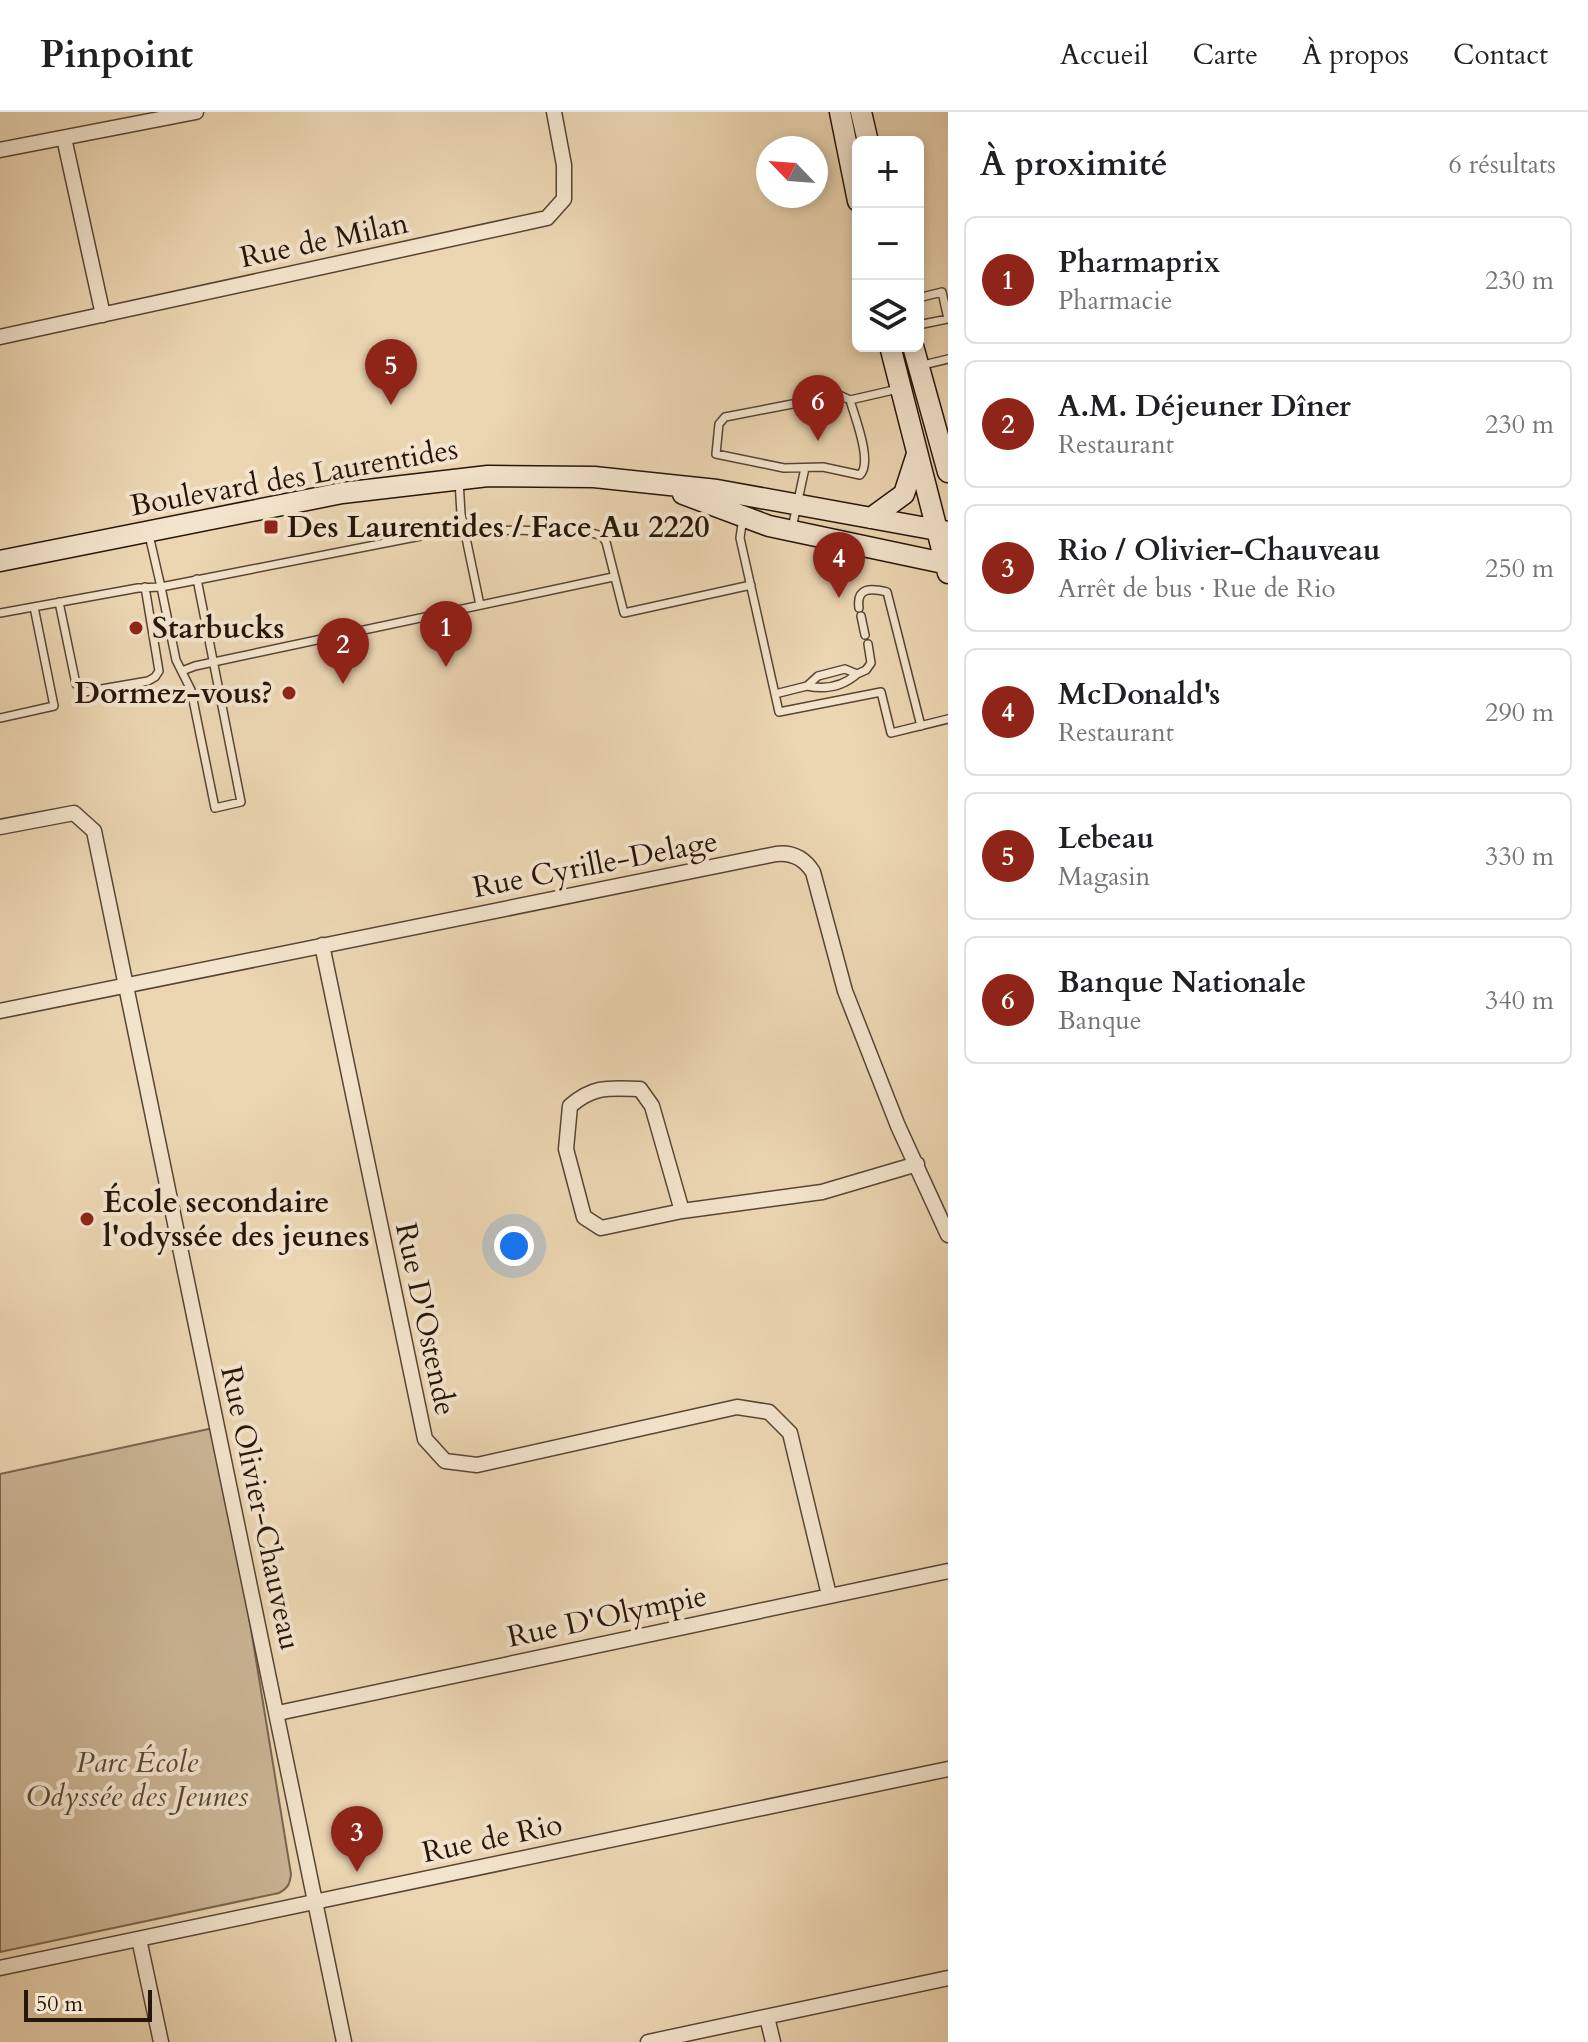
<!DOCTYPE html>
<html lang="fr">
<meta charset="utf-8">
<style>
:root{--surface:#fff;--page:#f2f2f2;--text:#202124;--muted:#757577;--line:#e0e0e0;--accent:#8f2418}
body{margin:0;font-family:Cardo,serif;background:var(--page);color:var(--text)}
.controls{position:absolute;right:24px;top:24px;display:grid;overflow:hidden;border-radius:12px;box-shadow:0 4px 12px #0003}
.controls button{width:72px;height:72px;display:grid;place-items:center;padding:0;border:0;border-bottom:2px solid var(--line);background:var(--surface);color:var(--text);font:40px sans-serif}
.compass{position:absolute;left:756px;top:24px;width:72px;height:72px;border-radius:50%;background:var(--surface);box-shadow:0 4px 12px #0003;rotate:295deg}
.scale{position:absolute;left:24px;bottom:20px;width:128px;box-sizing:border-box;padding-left:8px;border:4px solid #27150a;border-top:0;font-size:22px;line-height:28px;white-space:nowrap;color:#27150a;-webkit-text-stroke:6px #f3e4cd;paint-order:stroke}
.you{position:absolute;left:514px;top:1134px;width:28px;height:28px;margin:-20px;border:6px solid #fff;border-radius:50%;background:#1a73e8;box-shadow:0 0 0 12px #1a73e833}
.badge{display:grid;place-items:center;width:52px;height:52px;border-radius:50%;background:var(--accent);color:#fff;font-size:26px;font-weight:700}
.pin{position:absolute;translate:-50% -66px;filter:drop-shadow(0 2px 4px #0008)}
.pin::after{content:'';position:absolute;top:42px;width:28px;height:24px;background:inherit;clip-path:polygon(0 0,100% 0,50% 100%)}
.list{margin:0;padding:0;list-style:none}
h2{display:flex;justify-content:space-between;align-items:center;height:104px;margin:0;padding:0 32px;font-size:34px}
h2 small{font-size:26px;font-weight:400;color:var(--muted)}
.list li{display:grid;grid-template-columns:52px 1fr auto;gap:24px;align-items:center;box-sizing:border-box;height:128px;margin:0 16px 16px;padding:0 16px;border:2px solid var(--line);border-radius:12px}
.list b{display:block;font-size:30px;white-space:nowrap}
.list p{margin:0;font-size:26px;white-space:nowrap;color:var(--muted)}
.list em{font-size:26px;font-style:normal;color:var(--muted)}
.icon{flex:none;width:44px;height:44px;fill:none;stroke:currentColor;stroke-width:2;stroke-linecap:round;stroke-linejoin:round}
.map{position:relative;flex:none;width:948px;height:1930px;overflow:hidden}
header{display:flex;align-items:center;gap:48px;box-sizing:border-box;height:112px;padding:0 40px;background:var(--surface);border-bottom:2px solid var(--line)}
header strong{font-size:38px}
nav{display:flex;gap:44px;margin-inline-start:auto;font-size:28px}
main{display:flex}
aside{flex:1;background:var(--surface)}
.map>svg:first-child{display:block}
.green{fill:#cbb595;stroke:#796550;stroke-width:2}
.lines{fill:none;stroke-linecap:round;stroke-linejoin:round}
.lane-casing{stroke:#584534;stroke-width:10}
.street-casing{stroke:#584534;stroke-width:17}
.secondary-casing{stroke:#27150a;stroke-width:23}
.lane{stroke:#f3e4cd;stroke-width:7}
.street{stroke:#f3e4cd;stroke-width:14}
.secondary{stroke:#f3e4cd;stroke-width:20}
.poi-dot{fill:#8f2418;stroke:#f3e4cd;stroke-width:3}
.labels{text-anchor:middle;stroke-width:8;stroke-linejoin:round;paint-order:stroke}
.street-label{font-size:30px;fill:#27150a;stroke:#f3e4cd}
.poi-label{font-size:30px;font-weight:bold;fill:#27150a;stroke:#f3e4cd;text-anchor:start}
.park-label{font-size:30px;font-style:italic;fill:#584534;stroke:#f3e4cd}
</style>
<header>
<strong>Pinpoint</strong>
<nav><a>Accueil</a><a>Carte</a><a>À propos</a><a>Contact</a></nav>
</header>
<main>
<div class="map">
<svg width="948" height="1930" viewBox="0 0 948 1930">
<rect width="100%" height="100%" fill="#ecd6b2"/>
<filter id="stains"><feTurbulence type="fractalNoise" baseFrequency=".0025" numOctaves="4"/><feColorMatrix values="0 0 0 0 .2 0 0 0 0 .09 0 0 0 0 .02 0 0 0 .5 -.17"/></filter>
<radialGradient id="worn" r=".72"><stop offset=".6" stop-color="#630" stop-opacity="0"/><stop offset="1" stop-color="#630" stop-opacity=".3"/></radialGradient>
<!-- green -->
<path class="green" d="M218,1315L291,1762C290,1772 288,1776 279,1781L0,1840V1362Z"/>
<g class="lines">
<defs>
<path id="lane" d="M918,186L942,180L948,207L918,213
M919,254L948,247
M850,288C855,306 873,350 860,363L823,355L784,356L716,342L719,312L725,305L839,283L850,288L898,277
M459,368L461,402L480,493
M743,405L740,426L779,600L881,580L891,621L948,607
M792,416L805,356
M149,423L161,475L426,423L516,418L592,421L602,424L606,430L624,501L751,473
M59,490L76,572L84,580L148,569L155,565L159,559L145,475
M859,496C856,475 871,476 887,480L921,614
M0,501L138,476L161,475L176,548L191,578L215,696L241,690L197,467
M861,504L865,523
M845,557L857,562C842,575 826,578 807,574L818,564Z
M182,559L195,554L613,465
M857,562L866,558L871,551L868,532
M775,582L807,574
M0,606L54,594L34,495"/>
<path id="street" d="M64,26L103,203
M0,38L196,0
M0,225L547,106L564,87V53L554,0
M0,715L74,701L94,719L344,1930
M322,833L425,1327L445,1349L477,1353L737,1295L769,1300L790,1321L829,1483
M0,899L776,742C792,740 804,746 813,760L845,879L898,1014L948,1123
M682,1099L652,994L640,977C610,976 594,973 570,994L566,1037L584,1105L601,1116L682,1099L822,1080L917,1052
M278,1601L948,1459
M139,1827L161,1930
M0,1856L948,1657
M767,1905L773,1930
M648,1930L948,1866"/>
<path id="secondary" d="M840,0L858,89
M861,0L868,30
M890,234L948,461
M913,234L948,360
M683,382L769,414L948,452
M871,406L904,382L917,342
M0,449L342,381L488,364L594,365L717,378L948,420"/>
</defs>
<!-- lane casing -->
<use href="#lane" class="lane-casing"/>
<!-- street casing -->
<use href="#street" class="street-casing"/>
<!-- secondary casing -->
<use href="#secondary" class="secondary-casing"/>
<!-- lane -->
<use href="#lane" class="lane"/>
<!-- street -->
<use href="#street" class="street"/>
<!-- secondary -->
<use href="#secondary" class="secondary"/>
</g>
<!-- markers -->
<g class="poi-dot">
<rect x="263" y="407" width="16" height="16" rx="4"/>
<circle cx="136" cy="516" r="8"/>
<circle cx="289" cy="581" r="8"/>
<circle cx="87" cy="1107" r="8"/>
</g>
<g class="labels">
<!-- street labels -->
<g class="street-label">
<text transform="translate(324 128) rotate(-12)" y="10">Rue de Milan</text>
<text transform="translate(294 365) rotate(-10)" y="10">Boulevard des Laurentides</text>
<text transform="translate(595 752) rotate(-11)" y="10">Rue Cyrille-Delage</text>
<text transform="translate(426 1207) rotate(78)" y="10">Rue D'Ostende</text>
<text transform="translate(261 1396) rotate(78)" y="10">Rue Olivier-Chauveau</text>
<text transform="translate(607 1504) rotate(-12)" y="10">Rue D'Olympie</text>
<text transform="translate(492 1726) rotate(-12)" y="10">Rue de Rio</text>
</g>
<!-- poi labels -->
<g class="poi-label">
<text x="287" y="425">Des Laurentides / Face Au 2220</text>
<text x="152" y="526">Starbucks</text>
<text x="273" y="591" text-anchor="end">Dormez-vous?</text>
<text x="103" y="1100">École secondaire<tspan x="103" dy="34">l'odyssée des jeunes</tspan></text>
</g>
<!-- park labels -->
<g class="park-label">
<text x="137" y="1660">Parc École<tspan x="137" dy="34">Odyssée des Jeunes</tspan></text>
</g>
</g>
<rect width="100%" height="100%" filter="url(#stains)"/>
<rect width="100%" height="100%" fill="url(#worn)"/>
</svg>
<div class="controls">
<button>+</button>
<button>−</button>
<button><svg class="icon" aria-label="layers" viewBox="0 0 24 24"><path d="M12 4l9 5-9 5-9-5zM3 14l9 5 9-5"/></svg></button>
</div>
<svg class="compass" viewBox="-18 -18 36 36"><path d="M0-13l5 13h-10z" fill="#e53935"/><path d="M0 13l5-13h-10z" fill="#757577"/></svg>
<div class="scale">50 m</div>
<div class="you"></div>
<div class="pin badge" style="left:446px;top:555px">1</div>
<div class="pin badge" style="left:343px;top:572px">2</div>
<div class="pin badge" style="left:357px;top:1760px">3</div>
<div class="pin badge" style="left:839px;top:486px">4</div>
<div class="pin badge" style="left:391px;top:293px">5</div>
<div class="pin badge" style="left:818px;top:329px">6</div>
</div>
<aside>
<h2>À proximité<small>6 résultats</small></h2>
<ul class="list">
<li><span class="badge">1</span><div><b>Pharmaprix</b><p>Pharmacie</p></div><em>230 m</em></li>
<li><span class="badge">2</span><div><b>A.M. Déjeuner Dîner</b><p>Restaurant</p></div><em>230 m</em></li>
<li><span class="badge">3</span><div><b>Rio / Olivier-Chauveau</b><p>Arrêt de bus · Rue de Rio</p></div><em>250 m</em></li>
<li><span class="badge">4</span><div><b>McDonald's</b><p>Restaurant</p></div><em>290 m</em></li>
<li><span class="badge">5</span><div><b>Lebeau</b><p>Magasin</p></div><em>330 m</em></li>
<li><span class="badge">6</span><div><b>Banque Nationale</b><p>Banque</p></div><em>340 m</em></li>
</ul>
</aside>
</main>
